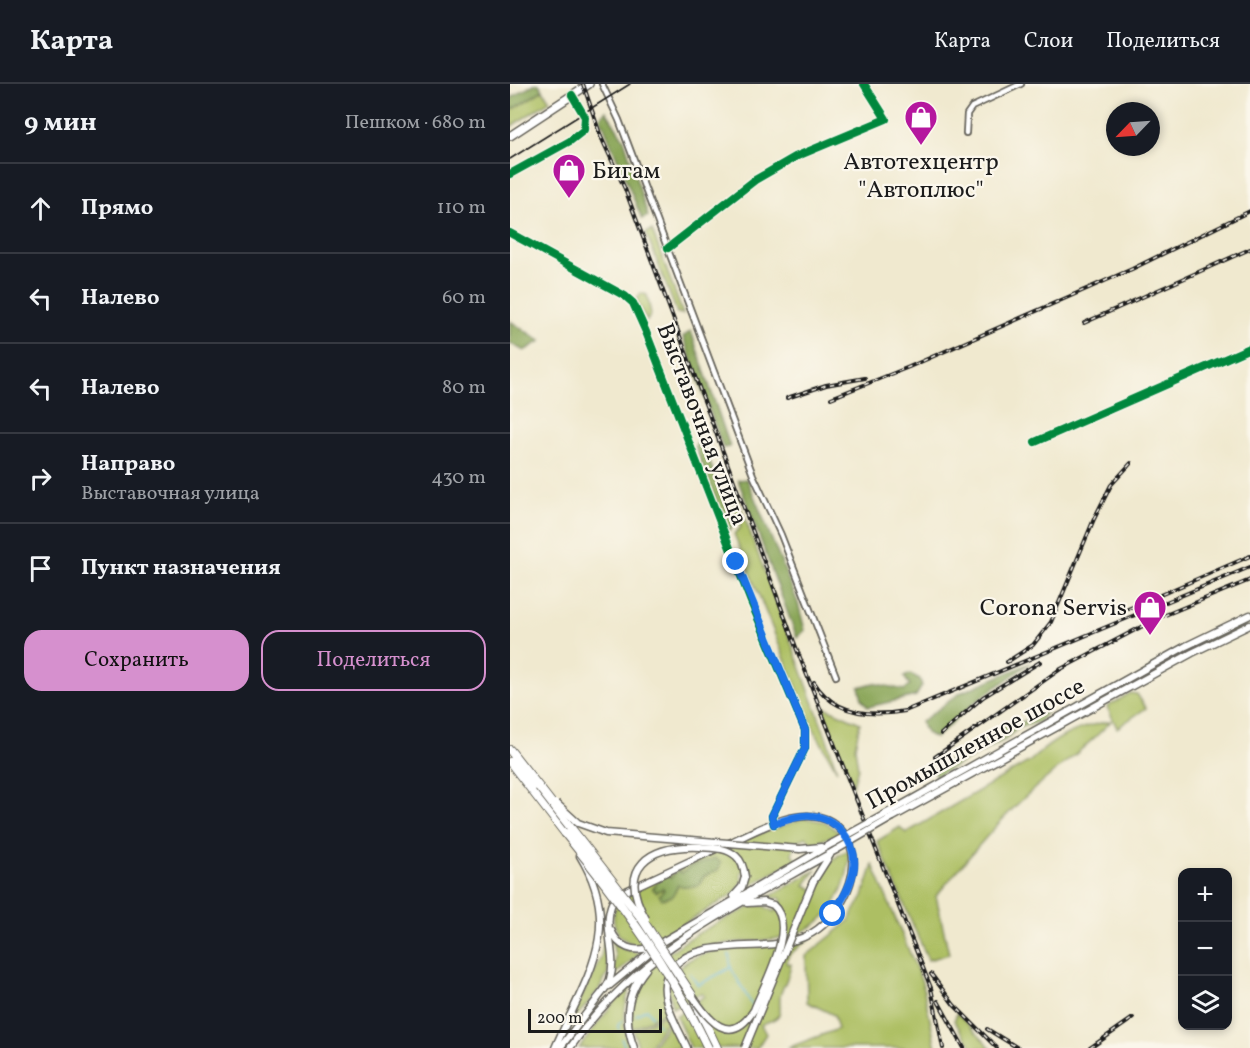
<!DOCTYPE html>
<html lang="ru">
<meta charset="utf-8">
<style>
:root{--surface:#171b24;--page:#242831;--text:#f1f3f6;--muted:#9ea1a6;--line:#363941;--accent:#d690ce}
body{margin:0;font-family:Vollkorn,serif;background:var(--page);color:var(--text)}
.controls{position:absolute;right:18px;bottom:18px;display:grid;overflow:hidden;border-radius:12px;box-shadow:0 3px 9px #0003}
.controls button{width:54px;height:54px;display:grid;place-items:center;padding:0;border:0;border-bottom:2px solid var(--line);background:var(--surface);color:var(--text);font:30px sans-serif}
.compass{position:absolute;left:596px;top:18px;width:54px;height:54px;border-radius:50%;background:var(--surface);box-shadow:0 3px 9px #0003;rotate:245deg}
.scale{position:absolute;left:18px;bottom:15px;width:134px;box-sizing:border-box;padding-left:6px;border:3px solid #1c1c1c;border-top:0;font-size:16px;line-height:21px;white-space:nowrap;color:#1c1c1c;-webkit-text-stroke:4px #fbf7ec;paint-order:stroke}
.stop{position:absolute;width:18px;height:18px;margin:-14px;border:4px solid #1a73e8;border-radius:50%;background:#fff}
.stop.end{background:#1a73e8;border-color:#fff;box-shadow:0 2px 6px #0008}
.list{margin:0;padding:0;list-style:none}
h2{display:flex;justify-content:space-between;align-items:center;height:78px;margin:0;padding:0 24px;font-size:26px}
h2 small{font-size:20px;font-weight:400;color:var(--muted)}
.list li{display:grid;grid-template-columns:39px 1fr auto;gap:18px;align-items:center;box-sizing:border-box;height:90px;padding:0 24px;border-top:2px solid var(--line)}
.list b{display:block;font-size:22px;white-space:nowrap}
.list p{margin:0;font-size:20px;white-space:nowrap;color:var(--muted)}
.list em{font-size:20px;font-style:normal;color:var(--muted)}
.actions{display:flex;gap:12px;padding:18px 24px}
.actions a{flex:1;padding:14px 0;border:2px solid var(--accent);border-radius:18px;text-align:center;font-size:21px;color:var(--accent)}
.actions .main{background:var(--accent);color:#111}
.icon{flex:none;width:33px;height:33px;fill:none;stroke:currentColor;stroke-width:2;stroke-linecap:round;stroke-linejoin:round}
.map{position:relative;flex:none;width:740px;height:964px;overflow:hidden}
header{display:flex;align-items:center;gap:36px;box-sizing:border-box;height:84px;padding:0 30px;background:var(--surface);border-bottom:2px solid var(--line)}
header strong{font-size:28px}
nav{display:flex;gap:33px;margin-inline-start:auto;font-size:21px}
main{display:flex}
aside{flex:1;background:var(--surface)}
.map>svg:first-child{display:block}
.green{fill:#adbf63;stroke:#646e40;stroke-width:1.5}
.forest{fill:#8aa659;stroke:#53613a;stroke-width:1.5}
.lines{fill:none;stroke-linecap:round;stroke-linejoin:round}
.stream{stroke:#59b3d7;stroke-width:1.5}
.minor-casing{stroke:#66645b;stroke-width:8}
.secondary-casing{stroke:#66645b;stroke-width:9}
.primary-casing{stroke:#66645b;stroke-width:10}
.trunk-casing{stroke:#66645b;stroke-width:10}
.minor{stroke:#fff;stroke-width:4.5}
.secondary{stroke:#fff;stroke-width:6}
.primary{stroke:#fff;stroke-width:7}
.trunk{stroke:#fff;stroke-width:8}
.tram{stroke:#1c1c1c;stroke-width:1.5}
.rail-casing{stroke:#1c1c1c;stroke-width:4}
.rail{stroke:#fbf7ec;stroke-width:1.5;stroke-dasharray:4.5;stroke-linecap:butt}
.secondary-bridge-casing{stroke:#66645b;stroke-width:9;stroke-linecap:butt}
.trunk-bridge-casing{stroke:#66645b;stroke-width:10;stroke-linecap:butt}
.secondary-bridge{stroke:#fff;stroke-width:6}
.trunk-bridge{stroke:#fff;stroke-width:8}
.cycleway-casing{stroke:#fbf7ec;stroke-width:11}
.cycleway{stroke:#00873e;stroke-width:8}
.route{stroke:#1a73e8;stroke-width:8}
.labels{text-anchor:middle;stroke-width:4.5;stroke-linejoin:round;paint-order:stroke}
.poi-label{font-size:24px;fill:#1c1c1c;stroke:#fbf7ec}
.street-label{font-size:24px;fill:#1c1c1c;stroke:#fbf7ec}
</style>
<header>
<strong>Карта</strong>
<nav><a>Карта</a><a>Слои</a><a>Поделиться</a></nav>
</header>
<main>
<aside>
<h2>9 мин<small>Пешком · 680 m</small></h2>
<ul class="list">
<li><svg class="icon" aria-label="ahead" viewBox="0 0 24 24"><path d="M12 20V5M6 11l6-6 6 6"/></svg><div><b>Прямо</b></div><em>110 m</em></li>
<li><svg class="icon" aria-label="left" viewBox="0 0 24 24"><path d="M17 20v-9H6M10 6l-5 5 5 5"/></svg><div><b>Налево</b></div><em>60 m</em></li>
<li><svg class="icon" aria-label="left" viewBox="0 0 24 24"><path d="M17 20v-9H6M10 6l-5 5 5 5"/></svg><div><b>Налево</b></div><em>80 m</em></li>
<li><svg class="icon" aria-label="right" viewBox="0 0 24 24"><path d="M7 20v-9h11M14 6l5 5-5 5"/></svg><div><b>Направо</b><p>Выставочная улица</p></div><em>430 m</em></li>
<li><svg class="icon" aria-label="arrive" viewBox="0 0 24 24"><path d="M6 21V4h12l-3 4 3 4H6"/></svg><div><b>Пункт назначения</b></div></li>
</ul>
<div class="actions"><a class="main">Сохранить</a><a>Поделиться</a></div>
</aside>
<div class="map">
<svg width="740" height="964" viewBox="0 0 740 964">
<rect width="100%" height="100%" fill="#fbf7ec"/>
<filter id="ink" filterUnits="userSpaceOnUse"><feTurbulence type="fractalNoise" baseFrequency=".0167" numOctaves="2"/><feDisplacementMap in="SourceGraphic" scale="12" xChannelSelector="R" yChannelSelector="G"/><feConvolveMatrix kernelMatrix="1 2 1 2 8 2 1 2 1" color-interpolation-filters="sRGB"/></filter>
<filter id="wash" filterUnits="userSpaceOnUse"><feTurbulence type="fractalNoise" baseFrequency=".008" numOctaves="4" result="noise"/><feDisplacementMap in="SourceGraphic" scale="24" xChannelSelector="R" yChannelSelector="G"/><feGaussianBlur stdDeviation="1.35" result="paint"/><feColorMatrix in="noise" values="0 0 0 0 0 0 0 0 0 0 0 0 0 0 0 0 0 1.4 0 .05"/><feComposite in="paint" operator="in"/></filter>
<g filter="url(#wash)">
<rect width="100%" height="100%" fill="#f0e9cf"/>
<!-- green -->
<path class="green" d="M33,6L40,17L0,43V27Z
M142,146L173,230L167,229L136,149Z
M131,209L137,211L141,230L137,237L126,216Z
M224,405L317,655L327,687L302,642L224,450L231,443L219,410Z
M740,534V538L637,591L635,588Z
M620,609L627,610L636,624L607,644L597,623Z
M312,622L350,639L345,663L348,684L343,701Z
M601,637C578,663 551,681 525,704C488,736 458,775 426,812L439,870L418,876L367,757L390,743L396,749L520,677C546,653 566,643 601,637Z
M295,734L316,738L329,749L301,761L297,753L285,758L282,770L287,776L237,803L243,793V787L231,788L232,797L225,809L139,861L125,862L110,853C89,817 123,807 150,794L143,805L165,806L168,800L188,801L194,792L201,790L195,778L160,794L158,791L231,756Z
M339,766C340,784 336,799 327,815C289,887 194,830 155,891L157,927L122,945C111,881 195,844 243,822H254L264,828L272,817L270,814H257L306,786L295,801L308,808C312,802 310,800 311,794C314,780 327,771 339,766Z
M363,781L412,898L426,964H277L328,945L324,931L297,918L296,872L338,838L353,812Z
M96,846L98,889L88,907L57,944L91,873Z
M101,852L113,865L130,869L104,892L105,872Z
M300,854L279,871L276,879L281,880C280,893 272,902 270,913C269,919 272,926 268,932C263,938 257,937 251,941L256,950L247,964H181L166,932L194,912L192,909L162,924L158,899C182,849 257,873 300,854Z
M122,900C112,922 113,942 120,964H69L101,922Z
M158,929L160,933L138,964H129L123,947Z
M447,929L481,964H463L444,937Z
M161,936L173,964H141Z"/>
<!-- forest -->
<path class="forest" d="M24,0H29L33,6L0,27V15Z
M96,27L114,55L138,132L132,135L90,33Z
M0,237L31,257L14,267L0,259Z
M181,247L220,363L213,364L173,253Z
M187,358L194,362L222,438L221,446L216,445L185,362Z
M237,395L288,519L295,546L287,554L228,396Z
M520,579L464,619L425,654L416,649L411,638L450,609Z
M400,590L410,595L412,602L406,612L358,623L352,615L349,603L363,599L394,606L400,601L394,593Z
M538,626L530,638L509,643L495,656L425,693V686L480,649L487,651L496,639L508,640Z
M205,774L211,779L208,786L194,792L188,802L176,803L168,801L163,812L152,815L149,811L154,806L153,804L146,808L143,805L150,794L158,791L161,794L167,787L172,789L180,783Z"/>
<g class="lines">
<!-- stream -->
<path class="stream" d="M219,870L221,884L243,923
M180,889L188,901L220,884
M126,931L137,925L142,932
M146,938L150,942
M109,946L108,941L112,936
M112,955L115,964"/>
</g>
</g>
<g filter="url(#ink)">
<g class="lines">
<defs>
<path id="minor" d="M92,0L109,36L243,391L271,451L326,592
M456,49L457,30L462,23L511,0
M0,90L60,57L74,46L75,33L62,11
M0,149L115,212L123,219L136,248L241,518L295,646V664L262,732L264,740
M158,164L245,96L285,73L376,35L354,0
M525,358L740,264"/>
<path id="secondary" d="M381,727L676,562L740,531
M383,733L682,569L740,541
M290,765L311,763
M303,798L320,771
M224,812L232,803L235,793
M237,819L254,818L263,821
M101,846C108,864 124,869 141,863
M99,902L152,858L323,759
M87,915C92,909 98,902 100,895C108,869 91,842 103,817L118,806L208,764
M45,964C75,895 115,845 70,772
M50,964L88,914
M60,964C128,866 225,823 326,766
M124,964C113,935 116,909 136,885
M177,964C168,943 142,905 162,884C194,847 268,876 308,845C336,824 358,776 331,746C323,737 311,732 299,732C272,731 241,749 217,760"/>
<path id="primary" d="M0,52L79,0"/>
<path id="trunk" d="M0,666L29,703
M0,678L55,749
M186,919L207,964"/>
</defs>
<!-- minor casing -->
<use href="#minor" class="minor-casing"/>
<!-- secondary casing -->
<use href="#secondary" class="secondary-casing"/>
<!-- primary casing -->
<use href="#primary" class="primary-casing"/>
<!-- trunk casing -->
<use href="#trunk" class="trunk-casing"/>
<!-- minor -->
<use href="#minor" class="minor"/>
<!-- secondary -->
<use href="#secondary" class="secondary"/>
<!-- primary -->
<use href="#primary" class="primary"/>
<!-- trunk -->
<use href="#trunk" class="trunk"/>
<!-- tram -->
<path class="tram" d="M0,75L120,0"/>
<defs>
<path id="rail" d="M73,0L91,53L115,105L287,566L421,904L433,964
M574,239L740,165
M277,314L316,301L355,294
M321,314L399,283L622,185L740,127
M611,528L740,472
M497,578L523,561L541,538L584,435L601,401L621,379
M304,598C324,631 361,633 395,627L740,483
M431,650L473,613L530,578
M425,673L549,586L648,534L740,496
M421,890L444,921L487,964
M428,917L454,964
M477,945L508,964
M580,964L623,934"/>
</defs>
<!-- rail casing -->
<use href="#rail" class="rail-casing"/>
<!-- rail -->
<use href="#rail" class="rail"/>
<defs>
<path id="secondary-bridge" d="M46,719L68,739L96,749L290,765
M323,759L381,727
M326,766L383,733
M136,835C106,783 139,761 190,763C202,764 216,763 226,772C232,777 234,785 235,793
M182,911C198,936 220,964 244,926C254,900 288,842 263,821
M235,964L303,798"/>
<path id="trunk-bridge" d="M29,703L132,835L182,911
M55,749C110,817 160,884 198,964"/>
</defs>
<!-- secondary-bridge casing -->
<use href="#secondary-bridge" class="secondary-bridge-casing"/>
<!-- trunk-bridge casing -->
<use href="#trunk-bridge" class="trunk-bridge-casing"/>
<!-- secondary-bridge -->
<use href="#secondary-bridge" class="secondary-bridge"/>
<!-- trunk-bridge -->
<use href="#trunk-bridge" class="trunk-bridge"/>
<defs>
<path id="cycleway" d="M0,90L60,57L74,46L75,33L62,11
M0,149L115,212L123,219L136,248L241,518L295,646V664L262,732L264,740
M158,164L245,96L285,73L376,35L354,0
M525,358L740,264"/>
</defs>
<!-- cycleway casing -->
<use href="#cycleway" class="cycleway-casing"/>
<!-- cycleway -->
<use href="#cycleway" class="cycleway"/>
</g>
</g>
<g class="lines" filter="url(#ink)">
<!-- route -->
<path class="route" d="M226,478L295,646V664L262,732L264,740C276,736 288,731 301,732C326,733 347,758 344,784C342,800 332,816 323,830"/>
</g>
<!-- icons -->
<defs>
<symbol id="shop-pin" viewBox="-11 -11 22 30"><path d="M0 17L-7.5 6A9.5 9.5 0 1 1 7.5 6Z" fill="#b5179e" stroke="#fbf7ec"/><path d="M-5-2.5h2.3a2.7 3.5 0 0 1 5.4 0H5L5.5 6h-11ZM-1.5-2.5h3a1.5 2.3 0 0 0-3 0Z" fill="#fff"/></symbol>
</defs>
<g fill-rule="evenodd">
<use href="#shop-pin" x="392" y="14" width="38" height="52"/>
<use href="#shop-pin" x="40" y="67" width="38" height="52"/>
<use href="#shop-pin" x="621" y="504" width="38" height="52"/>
</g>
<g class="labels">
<!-- poi labels -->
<g class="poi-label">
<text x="411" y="85">Автотехцентр<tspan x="411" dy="28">"Автоплюс"</tspan></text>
<text x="82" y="94" text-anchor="start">Бигам</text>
<text x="617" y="531" text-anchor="end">Corona Servis</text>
</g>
<!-- street labels -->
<g class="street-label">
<text transform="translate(193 340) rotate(69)" y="8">Выставочная улица</text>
<text transform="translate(465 659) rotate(-29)" y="8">Промышленное шоссе</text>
</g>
</g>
</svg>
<div class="controls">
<button>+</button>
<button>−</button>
<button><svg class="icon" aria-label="layers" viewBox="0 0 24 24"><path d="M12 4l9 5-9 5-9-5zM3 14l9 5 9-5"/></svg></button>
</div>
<svg class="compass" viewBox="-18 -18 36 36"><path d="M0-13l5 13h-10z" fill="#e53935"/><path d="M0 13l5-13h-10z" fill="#9ea1a6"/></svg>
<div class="scale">200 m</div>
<div class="stop" style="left:323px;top:830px"></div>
<div class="stop end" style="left:226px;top:478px"></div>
</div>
</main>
